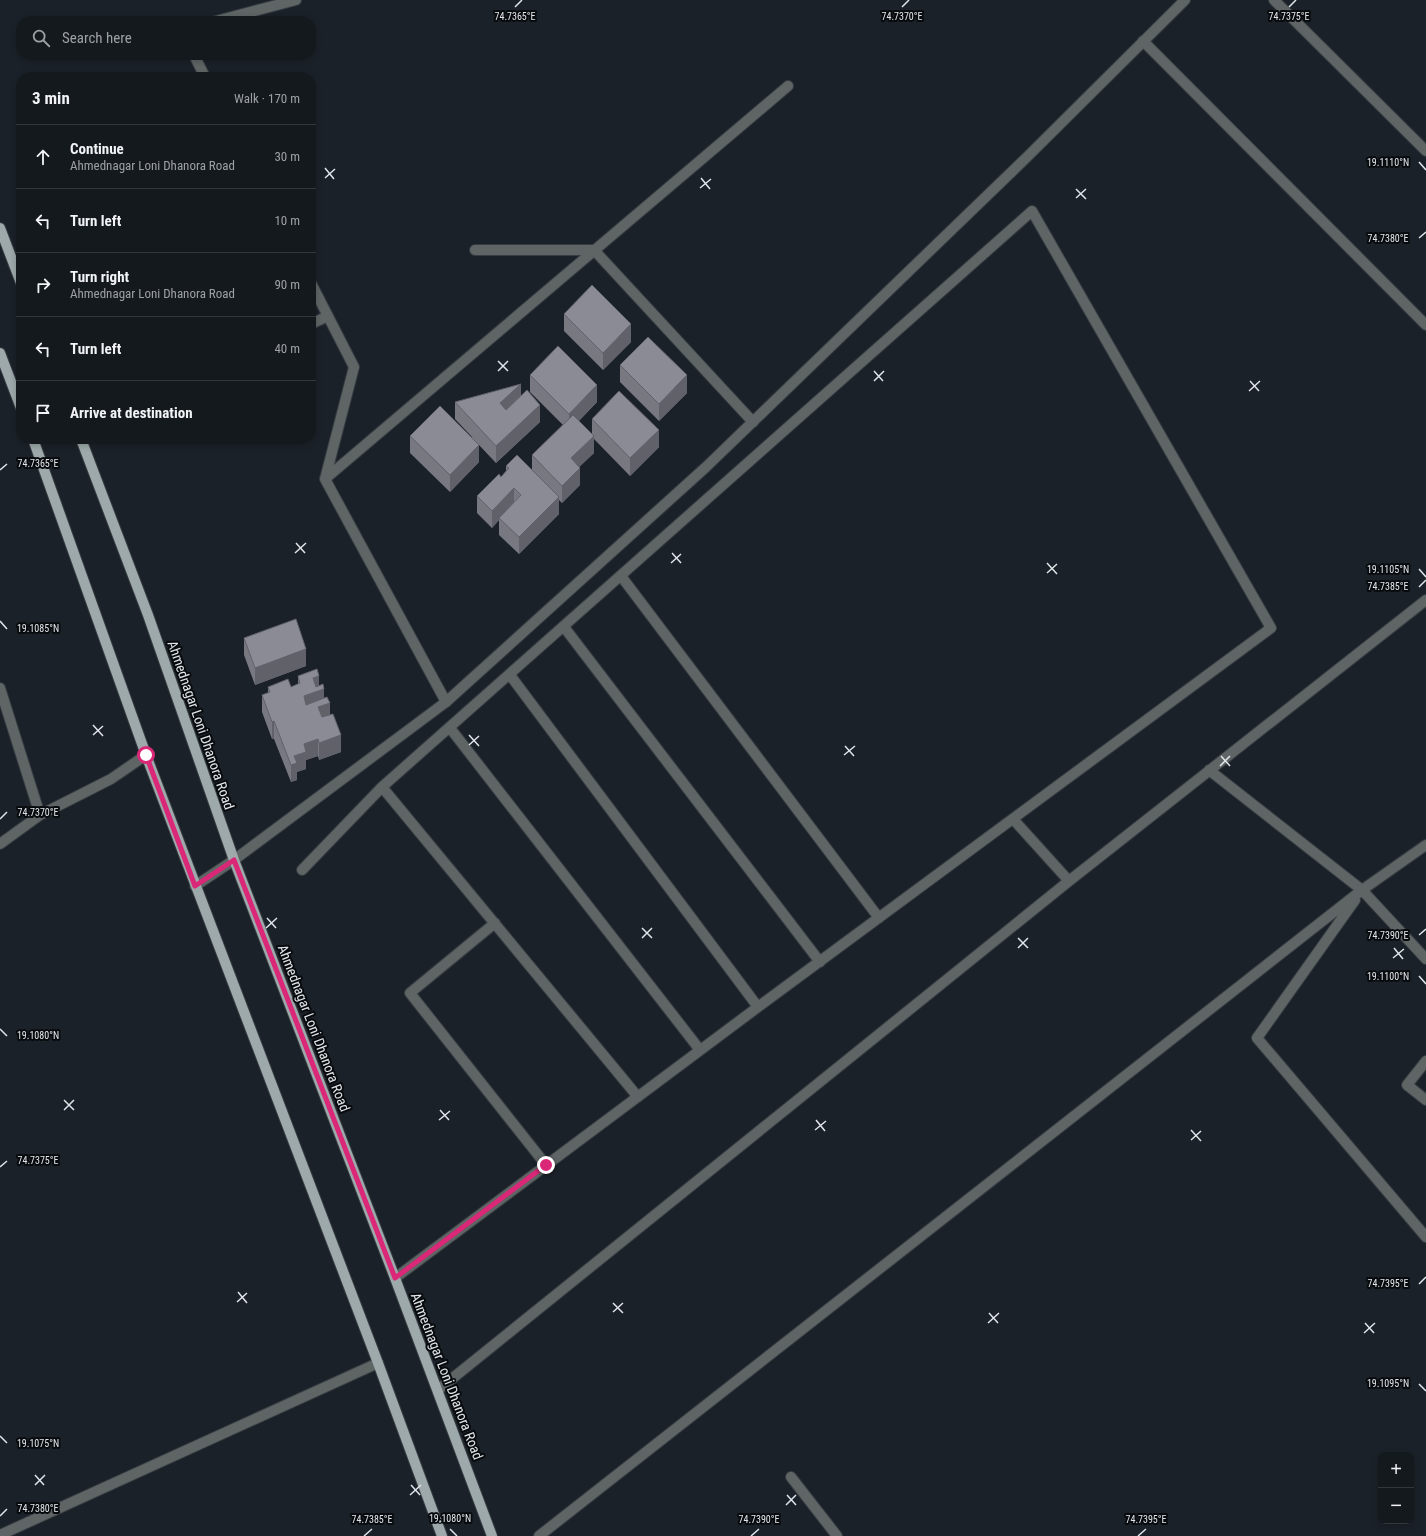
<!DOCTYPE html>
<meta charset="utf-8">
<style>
:root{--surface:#14191e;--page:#1d2227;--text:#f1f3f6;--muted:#9da0a4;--line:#33383c}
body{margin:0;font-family:"Roboto Condensed",sans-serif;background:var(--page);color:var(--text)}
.controls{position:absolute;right:12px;bottom:12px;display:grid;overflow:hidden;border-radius:8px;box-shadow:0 2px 6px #0003}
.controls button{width:36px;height:36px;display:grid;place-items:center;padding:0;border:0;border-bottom:1px solid var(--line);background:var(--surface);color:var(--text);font:20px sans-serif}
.stop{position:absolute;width:12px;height:12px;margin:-9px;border:3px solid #db2777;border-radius:50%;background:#fff}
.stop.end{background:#db2777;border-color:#fff;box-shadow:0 1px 4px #0008}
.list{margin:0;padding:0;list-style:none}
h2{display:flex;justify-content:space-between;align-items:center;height:52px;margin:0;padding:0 16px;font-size:17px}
h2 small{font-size:13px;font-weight:400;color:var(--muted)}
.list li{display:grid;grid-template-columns:26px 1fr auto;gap:12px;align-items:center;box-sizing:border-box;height:64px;padding:0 16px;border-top:1px solid var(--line)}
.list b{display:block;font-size:15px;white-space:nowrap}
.list p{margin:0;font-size:13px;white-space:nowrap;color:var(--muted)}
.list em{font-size:13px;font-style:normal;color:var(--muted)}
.icon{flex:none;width:22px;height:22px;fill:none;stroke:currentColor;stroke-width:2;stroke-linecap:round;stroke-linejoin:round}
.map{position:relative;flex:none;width:1426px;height:1536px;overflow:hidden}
.search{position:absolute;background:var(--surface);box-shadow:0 2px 6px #0003;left:16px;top:16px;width:300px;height:44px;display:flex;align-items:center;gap:10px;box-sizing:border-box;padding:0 14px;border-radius:16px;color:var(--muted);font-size:15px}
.panel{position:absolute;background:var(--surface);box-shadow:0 2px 6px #0003;left:16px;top:72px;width:300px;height:372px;border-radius:16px}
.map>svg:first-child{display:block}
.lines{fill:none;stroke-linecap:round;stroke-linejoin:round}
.service-casing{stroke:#373c43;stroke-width:12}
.minor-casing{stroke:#373c43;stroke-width:12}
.tertiary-casing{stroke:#373c43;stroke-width:12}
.primary-casing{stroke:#373c43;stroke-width:12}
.service{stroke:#5f6565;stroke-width:10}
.minor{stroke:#5f6565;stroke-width:10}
.tertiary{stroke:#5f6565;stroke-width:10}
.primary{stroke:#9da9aa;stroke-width:10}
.wall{fill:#787881}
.shaded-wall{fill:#616169}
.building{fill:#8b8b96;stroke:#616169}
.route{stroke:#db2777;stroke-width:5}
.ticks{fill:none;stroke:#e1e5ea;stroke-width:1.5}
.labels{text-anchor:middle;stroke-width:4;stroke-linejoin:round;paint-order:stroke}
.street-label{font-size:14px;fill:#e1e5ea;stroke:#080b0e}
.ticks-label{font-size:10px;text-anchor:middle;fill:#e1e5ea;stroke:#080b0e;stroke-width:4;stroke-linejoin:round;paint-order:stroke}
</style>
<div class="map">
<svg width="1426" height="1536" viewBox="0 0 1426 1536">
<rect width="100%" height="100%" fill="#1b2128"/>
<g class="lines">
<defs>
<path id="service" d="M791,1477L837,1536"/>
<path id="minor" d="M1274,0L1426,151
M216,21L296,0
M1143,41L1426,325
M194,55L205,77
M475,250H594L753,422
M311,283L354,367L325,479
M311,324L328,316
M621,576L879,918
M564,627L820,962
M510,675L758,1007
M0,688L40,815
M446,702L325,479L788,86
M450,728L700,1050
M382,787L638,1097
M1013,819L1069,881
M0,844L40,815L111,779L146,755
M1426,845L1362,890L1426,959
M302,870L382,787L1032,211L1271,628L758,1007L395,1278
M1355,900L1257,1038L1426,1237
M495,923L410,993L546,1165
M1426,1061L1407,1085L1426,1100
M438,1390L1069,881L1426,600
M0,1535L378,1363
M539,1536L1362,890L1209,770"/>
<path id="tertiary" d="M195,886L234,860L446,702L706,467L1026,158L1185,0"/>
<path id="primary" d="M0,228L21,283
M0,353L21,408
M33,439L146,755L378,1363L442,1536
M81,439L148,615L234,860L395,1278L492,1536"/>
</defs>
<!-- service casing -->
<use href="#service" class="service-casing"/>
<!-- minor casing -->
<use href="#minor" class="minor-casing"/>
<!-- tertiary casing -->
<use href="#tertiary" class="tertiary-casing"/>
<!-- primary casing -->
<use href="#primary" class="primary-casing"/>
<!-- service -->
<use href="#service" class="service"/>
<!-- minor -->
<use href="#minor" class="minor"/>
<!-- tertiary -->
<use href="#tertiary" class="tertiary"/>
<!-- primary -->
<use href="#primary" class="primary"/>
</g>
<!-- wall -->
<path class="wall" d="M564,314L631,342L603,370L564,331Z
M620,365L687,393L659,421L620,382Z
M530,375L597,402L579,421L592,434V419L659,447L630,476L594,439V453L579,467L580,485L562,503L559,500V514L519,554L499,535V520L492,528L477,513V496L501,477L506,471V466L532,469V455L563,425L530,392Z
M521,397L540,422L496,463L479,445V462L450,492L410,453V436L472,437L455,419V402Z
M244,638L306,666L255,685L244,655Z
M298,676L319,685L330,715L341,752L319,760L318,756L306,760V769L297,772V780L291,782L274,739H272L262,712V695L268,693V687H291L298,684Z"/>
<!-- shaded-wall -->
<path class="shaded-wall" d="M631,324V342L603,370V353Z
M687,375V393L659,421V404Z
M521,384V401L500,421V403Z
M597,385V402L569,431V414Z
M540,405V422L496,463V446Z
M659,430V447L630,476V458Z
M594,436V453L571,475V458Z
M479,445V462L450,492V475Z
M580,468V485L562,503V486Z
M514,488V505L499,518V520L492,528V511Z
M559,497V514L519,554V537Z
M306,649V666L255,685V668Z
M319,676V691L324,689V705L330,703V721L304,713V696L313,678Z
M274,721V739H272V722Z
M341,735V752L319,760V743Z
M318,739V756L306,760V769L297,772V780L291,782V765L294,756L304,744Z"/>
<!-- building -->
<path class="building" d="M592,285L631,324L603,353L564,314Z
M648,337L687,375L659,404L620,365Z
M558,346L597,385L569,414L530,375Z
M521,384L500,403L506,410L527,390L540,405L496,446L455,402Z
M619,391L659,430L630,458L592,419Z
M440,406L479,445L450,475L410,436Z
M573,415L594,436L571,458L580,468L562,486L532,455Z
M517,455L559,497L519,537L499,518L521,495L514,488L492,511L477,496L499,474L501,477L509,468L506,466Z
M296,619L306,649L255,668L244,638Z
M317,669L319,676L313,678L316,687L323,684L324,689L304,696L306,705L327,697L330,703L318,707L322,717L333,714L341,735L319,743L318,739L304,744L306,752L294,756L297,763L291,765L274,721L272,722L262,695L270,692L268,687L288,679L291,687L300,683L298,676Z"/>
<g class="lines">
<!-- route -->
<path class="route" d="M146,755L195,886L234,860L395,1278L546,1165"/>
</g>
<!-- ticks -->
<path class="ticks" d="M515,7L522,0M902,7L909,0M1289,7L1296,0M1419,162L1426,170M325,168L334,179M325,178L335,169M701,178L710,189M700,188L711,179M1076,189L1086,199M1076,198L1086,189M1419,238L1426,232M498,361L508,371M498,371L508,361M874,371L883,381M874,381L884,371M1250,381L1259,391M1249,391L1260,381M0,470L7,464M296,543L305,553M295,553L306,543M672,553L681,563M671,563L681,554M1047,563L1057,574M1419,569L1426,577M1047,573L1057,564M1419,587L1426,580M0,621L7,629M93,725L103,736M93,735L103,726M469,735L479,746M469,745L479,736M845,746L854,756M844,755L855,746M1221,756L1230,766M1220,766L1230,756M0,819L7,812M267,918L276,928M266,928L277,918M642,928L652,938M1419,935L1426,929M642,938L652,928M1018,938L1028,948M1018,948L1028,938M1394,948L1403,959M1393,958L1404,949M1419,976L1426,984M0,1029L7,1036M64,1100L74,1110M64,1110L74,1100M440,1110L449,1120M439,1120L450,1111M816,1120L825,1131M815,1130L826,1121M1191,1130L1201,1141M1191,1140L1201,1131M0,1167L7,1161M1419,1284L1426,1277M238,1292L247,1303M237,1302L247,1293M613,1303L623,1313M613,1312L623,1303M989,1313L998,1323M988,1323L999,1313M1365,1323L1374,1333M1364,1333L1375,1323M1419,1384L1426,1391M0,1436L7,1443M35,1475L44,1485M35,1485L45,1475M411,1485L420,1495M410,1495L421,1485M787,1495L796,1505M786,1505L796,1495M0,1516L7,1509M450,1529L457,1536M364,1536L372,1529M751,1536L759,1529M1138,1536L1146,1529"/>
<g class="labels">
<!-- street labels -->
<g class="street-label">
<text transform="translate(201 725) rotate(71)" y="5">Ahmednagar Loni Dhanora Road</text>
<text transform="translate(314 1028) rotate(69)" y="5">Ahmednagar Loni Dhanora Road</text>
<text transform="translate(447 1376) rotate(69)" y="5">Ahmednagar Loni Dhanora Road</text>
</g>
</g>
<g class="ticks-label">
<text x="515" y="20">74.7365°E</text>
<text x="902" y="20">74.7370°E</text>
<text x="1289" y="20">74.7375°E</text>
<text x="1388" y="166">19.1110°N</text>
<text x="1388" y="242">74.7380°E</text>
<text x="38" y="467">74.7365°E</text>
<text x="1388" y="573">19.1105°N</text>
<text x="1388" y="590">74.7385°E</text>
<text x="38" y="632">19.1085°N</text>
<text x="38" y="816">74.7370°E</text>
<text x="1388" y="939">74.7390°E</text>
<text x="1388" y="980">19.1100°N</text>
<text x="38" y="1039">19.1080°N</text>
<text x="38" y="1164">74.7375°E</text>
<text x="1388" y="1287">74.7395°E</text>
<text x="1388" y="1387">19.1095°N</text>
<text x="38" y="1447">19.1075°N</text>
<text x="38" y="1512">74.7380°E</text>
<text x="450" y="1522">19.1080°N</text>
<text x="372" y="1523">74.7385°E</text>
<text x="759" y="1523">74.7390°E</text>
<text x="1146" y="1523">74.7395°E</text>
</g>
</svg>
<div class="controls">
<button>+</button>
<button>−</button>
</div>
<div class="stop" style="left:146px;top:755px"></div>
<div class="stop end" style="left:546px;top:1165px"></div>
<div class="search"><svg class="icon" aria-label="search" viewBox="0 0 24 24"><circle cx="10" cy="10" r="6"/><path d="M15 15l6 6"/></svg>Search here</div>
<section class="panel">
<h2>3 min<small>Walk · 170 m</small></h2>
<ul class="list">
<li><svg class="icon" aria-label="ahead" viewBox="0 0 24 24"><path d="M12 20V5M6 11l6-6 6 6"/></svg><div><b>Continue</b><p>Ahmednagar Loni Dhanora Road</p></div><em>30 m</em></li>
<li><svg class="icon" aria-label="left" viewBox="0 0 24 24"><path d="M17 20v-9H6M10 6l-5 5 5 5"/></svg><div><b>Turn left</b></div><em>10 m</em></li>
<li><svg class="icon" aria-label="right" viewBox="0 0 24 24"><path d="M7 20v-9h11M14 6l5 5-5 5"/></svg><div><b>Turn right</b><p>Ahmednagar Loni Dhanora Road</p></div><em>90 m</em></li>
<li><svg class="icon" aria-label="left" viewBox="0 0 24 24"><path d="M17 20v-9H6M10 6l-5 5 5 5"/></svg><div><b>Turn left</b></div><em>40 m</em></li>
<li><svg class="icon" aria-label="arrive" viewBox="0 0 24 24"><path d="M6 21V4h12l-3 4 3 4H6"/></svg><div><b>Arrive at destination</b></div></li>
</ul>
</section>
</div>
